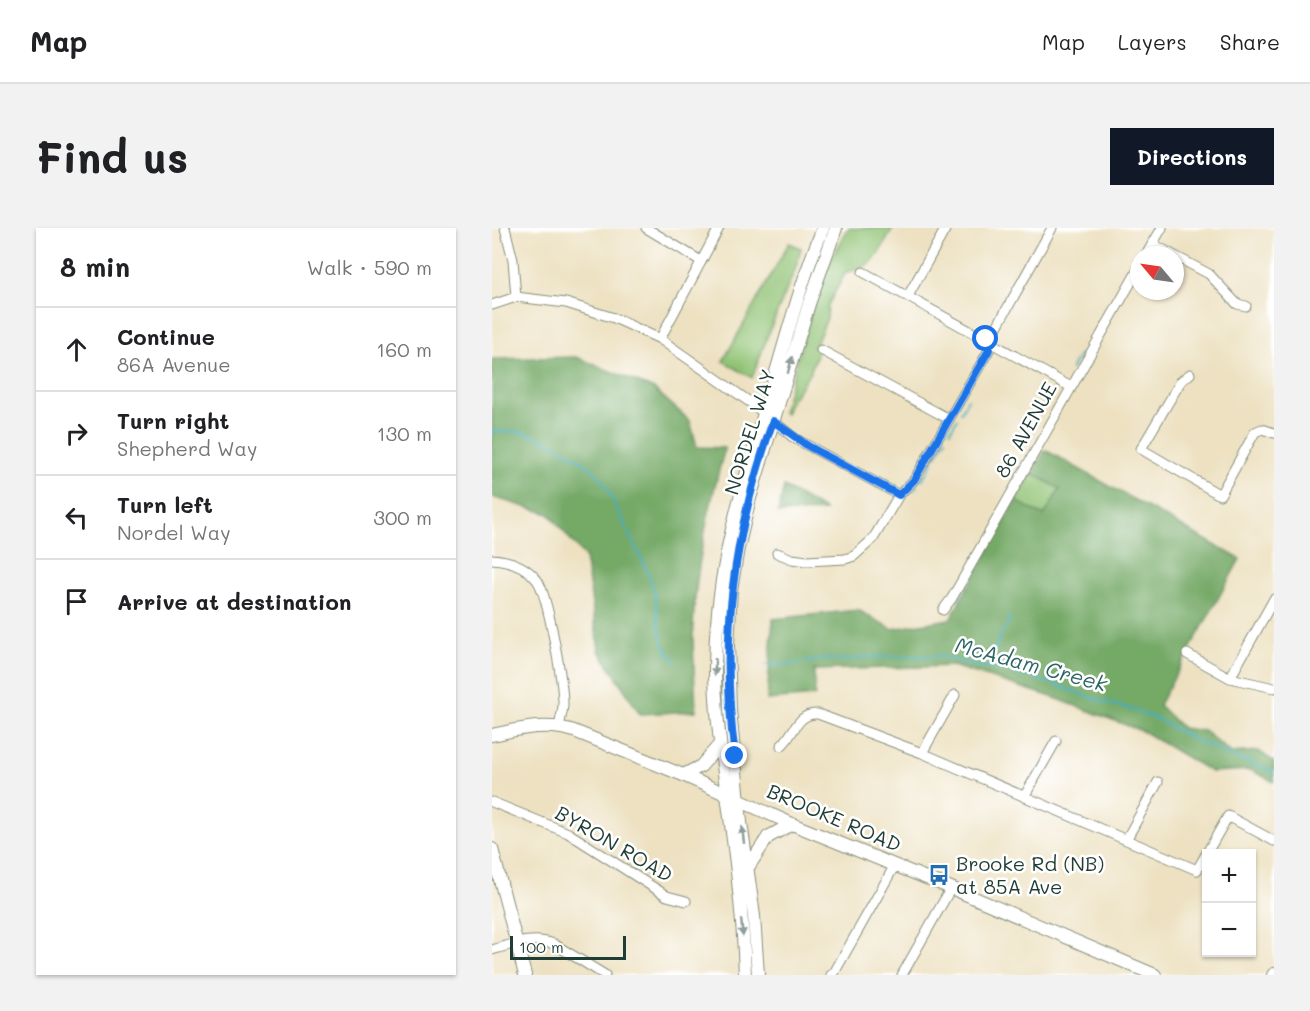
<!DOCTYPE html>
<meta charset="utf-8">
<style>
:root{--surface:#fff;--page:#f2f2f2;--text:#202124;--muted:#757577;--line:#e0e0e0;--accent:#111827}
body{margin:0;font-family:Mali,sans-serif;background:var(--page);color:var(--text)}
.controls{position:absolute;right:18px;bottom:18px;display:grid;overflow:hidden;border-radius:0px;box-shadow:0 2px 4px #0004}
.controls button{width:54px;height:54px;display:grid;place-items:center;padding:0;border:0;border-bottom:2px solid var(--line);background:var(--surface);color:var(--text);font:30px sans-serif}
.compass{position:absolute;left:638px;top:18px;width:54px;height:54px;border-radius:50%;background:var(--surface);box-shadow:0 2px 4px #0004;rotate:299deg}
.scale{position:absolute;left:18px;bottom:15px;width:116px;box-sizing:border-box;padding-left:6px;border:3px solid #1f3d34;border-top:0;font-size:16px;line-height:21px;white-space:nowrap;color:#1f3d34;-webkit-text-stroke:4px #fff;paint-order:stroke}
.stop{position:absolute;width:18px;height:18px;margin:-14px;border:4px solid #1a73e8;border-radius:50%;background:#fff}
.stop.end{background:#1a73e8;border-color:#fff;box-shadow:0 2px 6px #0008}
.list{margin:0;padding:0;list-style:none}
h2{display:flex;justify-content:space-between;align-items:center;height:78px;margin:0;padding:0 24px;font-size:26px}
h2 small{font-size:20px;font-weight:400;color:var(--muted)}
.list li{display:grid;grid-template-columns:39px 1fr auto;gap:18px;align-items:center;box-sizing:border-box;height:84px;padding:0 24px;border-top:2px solid var(--line)}
.list b{display:block;font-size:22px;white-space:nowrap}
.list p{margin:0;font-size:20px;white-space:nowrap;color:var(--muted)}
.list em{font-size:20px;font-style:normal;color:var(--muted)}
.icon{flex:none;width:33px;height:33px;fill:none;stroke:currentColor;stroke-width:2;stroke-linecap:round;stroke-linejoin:round}
.map{position:relative;flex:none;width:782px;height:747px;overflow:hidden;border-radius:0px}
header{display:flex;align-items:center;gap:36px;box-sizing:border-box;height:84px;padding:0 30px;background:var(--surface);border-bottom:2px solid var(--line)}
header strong{font-size:28px}
nav{display:flex;gap:33px;margin-inline-start:auto;font-size:21px}
.intro{display:flex;align-items:center;justify-content:space-between;box-sizing:border-box;height:144px;padding:0 36px}
h1{margin:0;font-size:42px}
.button{padding:15px 27px;border-radius:0px;background:var(--accent);color:#fff;font-size:21px;font-weight:700}
main{display:flex;gap:36px;padding:0 36px}
aside{flex:1;background:var(--surface);border-radius:0px;box-shadow:0 2px 4px #0004}
.map>svg:first-child{display:block}
.green{fill:#91c374;stroke:#588054;stroke-width:1.5}
.forest{fill:#74a966;stroke:#4a734d;stroke-width:1.5}
.lines{fill:none;stroke-linecap:round;stroke-linejoin:round}
.stream{stroke:#40aebd;stroke-width:2}
.street-casing{stroke:#868f7a;stroke-width:11}
.secondary-casing{stroke:#868f7a;stroke-width:14}
.street{stroke:#fff;stroke-width:9}
.secondary{stroke:#fff;stroke-width:12}
.oneway{fill:#8f9e9a}
.route{stroke:#1a73e8;stroke-width:8}
.labels{text-anchor:middle;stroke-width:5;stroke-linejoin:round;paint-order:stroke}
.street-label{font-size:20px;fill:#1f3d34;stroke:#fff}
.poi-label{font-size:20px;fill:#1f3d34;stroke:#fff;text-anchor:start}
.water-label{font-size:21px;font-style:italic;fill:#2b6564;stroke:#fff}
</style>
<header>
<strong>Map</strong>
<nav><a>Map</a><a>Layers</a><a>Share</a></nav>
</header>
<div class="intro"><h1>Find us</h1><a class="button">Directions</a></div>
<main>
<aside>
<h2>8 min<small>Walk · 590 m</small></h2>
<ul class="list">
<li><svg class="icon" aria-label="ahead" viewBox="0 0 24 24"><path d="M12 20V5M6 11l6-6 6 6"/></svg><div><b>Continue</b><p>86A Avenue</p></div><em>160 m</em></li>
<li><svg class="icon" aria-label="right" viewBox="0 0 24 24"><path d="M7 20v-9h11M14 6l5 5-5 5"/></svg><div><b>Turn right</b><p>Shepherd Way</p></div><em>130 m</em></li>
<li><svg class="icon" aria-label="left" viewBox="0 0 24 24"><path d="M17 20v-9H6M10 6l-5 5 5 5"/></svg><div><b>Turn left</b><p>Nordel Way</p></div><em>300 m</em></li>
<li><svg class="icon" aria-label="arrive" viewBox="0 0 24 24"><path d="M6 21V4h12l-3 4 3 4H6"/></svg><div><b>Arrive at destination</b></div></li>
</ul>
</aside>
<div class="map">
<svg width="782" height="747" viewBox="0 0 782 747">
<rect width="100%" height="100%" fill="#fff"/>
<filter id="ink" filterUnits="userSpaceOnUse"><feTurbulence type="fractalNoise" baseFrequency=".0167" numOctaves="2"/><feDisplacementMap in="SourceGraphic" scale="12" xChannelSelector="R" yChannelSelector="G"/><feConvolveMatrix kernelMatrix="1 2 1 2 8 2 1 2 1" color-interpolation-filters="sRGB"/></filter>
<filter id="wash" filterUnits="userSpaceOnUse"><feTurbulence type="fractalNoise" baseFrequency=".008" numOctaves="4" result="noise"/><feDisplacementMap in="SourceGraphic" scale="24" xChannelSelector="R" yChannelSelector="G"/><feGaussianBlur stdDeviation="1.35" result="paint"/><feColorMatrix in="noise" values="0 0 0 0 0 0 0 0 0 0 0 0 0 0 0 0 0 1.4 0 .05"/><feComposite in="paint" operator="in"/></filter>
<g filter="url(#wash)">
<rect width="100%" height="100%" fill="#ede1c1"/>
<!-- green -->
<path class="green" d="M356,0H401C388,24 383,40 354,44L336,77L335,90L323,118L325,126L318,145L298,174L293,186L291,184C304,136 317,87 335,41C340,26 350,15 356,0Z
M297,15L309,20L304,39L277,104L260,150L231,133Z
M540,245L568,260L552,289L524,273Z"/>
<!-- forest -->
<path class="forest" d="M84,129L162,161L198,193L205,219L233,220C217,277 203,342 201,401C201,428 203,456 204,483L148,486L107,422L93,329L57,286L0,269V131Z
M553,222L748,331L667,477L690,500L712,503L739,525L767,523L782,534V554L759,542L719,544L652,504L563,470L461,438L322,442L323,468L275,472L281,391L366,382L400,401L458,391L524,273L552,288L568,261L540,245Z
M292,259L334,283L286,285Z"/>
<g class="lines">
<!-- stream -->
<path class="stream" d="M659,3L660,1
M647,24L653,13
M579,141L588,126
M469,184L476,171
M0,203C9,204 19,203 28,204C51,208 96,233 110,252C121,268 126,285 135,302C144,321 156,340 161,360C169,386 162,415 184,433
M458,203L465,191
M444,228L454,211
M430,252L441,233
M422,262L425,258
M465,372L544,232
M274,437L301,436L331,431L355,432L371,429L449,428L481,437L511,442L559,455L597,469L641,482L665,491L703,512L739,528L782,544
M497,440L508,408L516,396V388"/>
</g>
</g>
<g filter="url(#ink)">
<g class="lines">
<defs>
<path id="street" d="M13,0L21,32L24,69L74,75L122,90L168,111L262,177L302,210L407,267
M154,0L209,33
M661,16L681,27
M654,27L670,0
M683,28L717,46L745,76L754,78
M371,44L579,159
M416,68L454,0
M0,77L24,69
M168,111L227,0
M329,122L457,191
M698,146L689,153L649,221L728,267L763,204L770,201L782,205
M285,325L300,331L315,333L353,331L362,328L381,311L407,267L422,252L497,122V113L560,0
M0,331C17,332 34,338 45,352C56,367 71,455 71,476C71,484 68,492 67,499
M451,382L460,370L647,40
M695,426L738,450L782,460
M738,450L782,371
M289,518C302,507 305,484 326,486L430,525L705,642L736,588L782,613
M430,525L463,467
M532,569L564,513
M0,574L76,605L175,668L194,673
M634,612L666,554
M0,722C21,716 41,708 62,716L113,747
M339,747L342,745L403,637
M410,747L459,660"/>
<path id="secondary" d="M0,507C28,501 54,494 82,503L191,547L300,596L459,660L663,747
M191,547L209,538L228,516
M0,621L33,747
M255,641L276,609L300,596
M253,747C251,682 242,617 233,553C228,515 223,478 223,440C223,345 247,271 273,182C291,121 307,59 331,0
M266,747L262,688L249,594L238,482L236,416L239,362L246,320L258,270L317,76L344,0
M781,747L782,746"/>
</defs>
<!-- street casing -->
<use href="#street" class="street-casing"/>
<!-- secondary casing -->
<use href="#secondary" class="secondary-casing"/>
<!-- street -->
<use href="#street" class="street"/>
<!-- secondary -->
<use href="#secondary" class="secondary"/>
</g>
<!-- one-way arrows -->
<defs><path id="oneway-solid" d="M-6-.8H1V-3.2L6.5 0L1 3.2V.8H-6Z" transform="scale(1.5)"/></defs>
<g class="oneway">
<use href="#oneway-solid" transform="translate(298 137) rotate(-75)"/>
<use href="#oneway-solid" transform="translate(223 439) rotate(90)"/>
<use href="#oneway-solid" transform="translate(251 607) rotate(-97)"/>
<use href="#oneway-solid" transform="translate(250 700) rotate(84)"/>
</g>
</g>
<g class="lines" filter="url(#ink)">
<!-- route -->
<path class="route" d="M243,528C227,409 241,306 281,193L316,218L407,267L422,252L497,122V113L494,111"/>
</g>
<!-- icons -->
<defs>
<symbol id="bus-bare" viewBox="-9 -9 18 18"><path d="M-5-6H5V4H4V6H2V4H-2V6H-4V4H-5ZM-3.5-4V0h7V-4ZM-3.5 1.2v1.5H-2V1.2ZM2 1.2v1.5H3.5V1.2Z" fill="#1f6fb2" stroke="#fff" stroke-width="2.5" paint-order="stroke"/></symbol>
</defs>
<g fill-rule="evenodd">
<use href="#bus-bare" x="432" y="632" width="30" height="30"/>
</g>
<g class="labels">
<!-- street labels -->
<g class="street-label">
<text transform="translate(534 202) rotate(-61)" y="7">86 AVENUE</text>
<text transform="translate(258 204) rotate(-73)" y="7">NORDEL WAY</text>
<text transform="translate(342 590) rotate(23)" y="7">BROOKE ROAD</text>
<text transform="translate(122 616) rotate(30)" y="7">BYRON ROAD</text>
</g>
<!-- poi labels -->
<g class="poi-label">
<text x="464" y="643">Brooke Rd (NB)<tspan x="464" dy="23">at 85A Ave</tspan></text>
</g>
<!-- water labels -->
<g class="water-label">
<text transform="translate(539 437) rotate(15)" y="7">McAdam Creek</text>
</g>
</g>
</svg>
<div class="controls">
<button>+</button>
<button>−</button>
</div>
<svg class="compass" viewBox="-18 -18 36 36"><path d="M0-13l5 13h-10z" fill="#e53935"/><path d="M0 13l5-13h-10z" fill="#757577"/></svg>
<div class="scale">100 m</div>
<div class="stop" style="left:494px;top:111px"></div>
<div class="stop end" style="left:243px;top:528px"></div>
</div>
</main>
